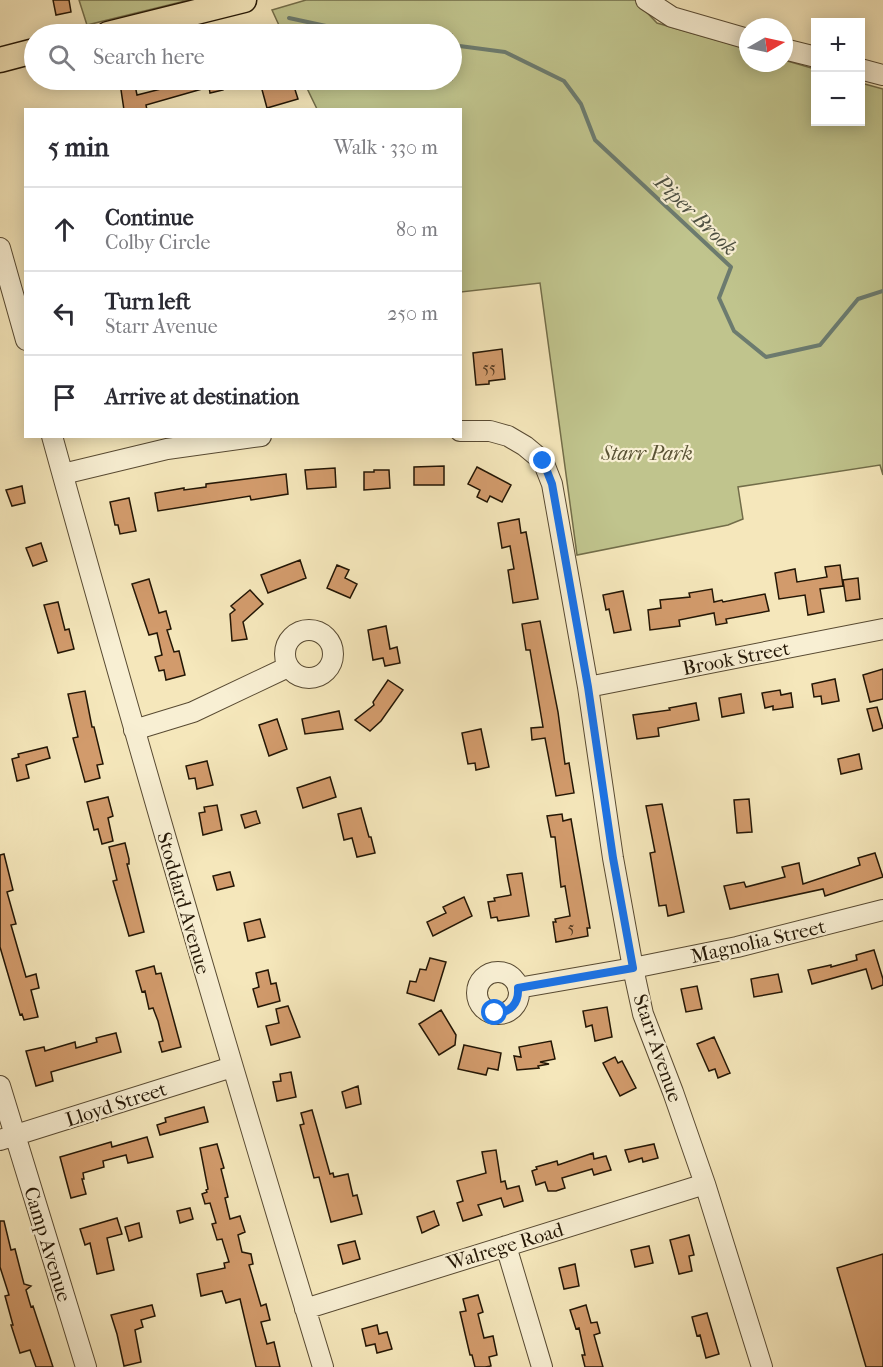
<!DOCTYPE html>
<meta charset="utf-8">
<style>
:root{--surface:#fff;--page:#f7f7f7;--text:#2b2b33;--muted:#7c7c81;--line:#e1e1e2}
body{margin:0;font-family:"IM FELL French Canon",serif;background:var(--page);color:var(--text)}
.controls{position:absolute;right:18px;top:18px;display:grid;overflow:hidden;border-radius:0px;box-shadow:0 3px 15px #0003}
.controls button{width:54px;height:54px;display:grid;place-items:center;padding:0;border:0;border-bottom:2px solid var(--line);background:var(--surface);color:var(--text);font:30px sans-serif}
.compass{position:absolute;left:739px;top:18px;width:54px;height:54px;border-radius:50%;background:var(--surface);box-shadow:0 3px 15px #0003;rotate:81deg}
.stop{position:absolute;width:18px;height:18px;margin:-14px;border:4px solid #1a73e8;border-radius:50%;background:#fff}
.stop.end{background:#1a73e8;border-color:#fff;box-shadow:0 2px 6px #0008}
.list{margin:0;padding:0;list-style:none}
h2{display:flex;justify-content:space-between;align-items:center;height:78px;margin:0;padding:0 24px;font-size:26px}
h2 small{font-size:20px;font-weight:400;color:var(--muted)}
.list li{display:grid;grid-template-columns:39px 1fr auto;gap:18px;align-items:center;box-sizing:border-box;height:84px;padding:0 24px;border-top:2px solid var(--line)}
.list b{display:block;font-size:22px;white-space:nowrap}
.list p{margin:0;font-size:20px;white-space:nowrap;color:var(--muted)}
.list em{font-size:20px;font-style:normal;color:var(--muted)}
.icon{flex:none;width:33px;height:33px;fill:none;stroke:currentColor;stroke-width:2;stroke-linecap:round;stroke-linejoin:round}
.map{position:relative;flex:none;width:883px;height:1367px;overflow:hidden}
.search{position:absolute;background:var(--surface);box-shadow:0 3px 15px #0003;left:24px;top:24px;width:438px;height:66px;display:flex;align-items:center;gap:15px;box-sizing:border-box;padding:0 21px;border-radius:33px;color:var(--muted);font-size:22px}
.panel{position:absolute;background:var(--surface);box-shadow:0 3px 15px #0003;left:24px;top:108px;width:438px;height:330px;border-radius:0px}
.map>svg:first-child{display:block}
.green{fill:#c0c48d;stroke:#726d49;stroke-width:1.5}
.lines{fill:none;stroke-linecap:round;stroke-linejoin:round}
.stream{stroke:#6c7b6f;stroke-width:4}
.building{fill:#d29b6c;stroke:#231605;stroke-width:1.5}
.minor-casing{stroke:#584a32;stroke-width:22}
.major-casing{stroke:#231605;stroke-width:27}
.minor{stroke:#f8efd3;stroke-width:20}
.major{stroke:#f5e7bb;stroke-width:24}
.route{stroke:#1a73e8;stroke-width:8}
.labels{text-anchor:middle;stroke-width:4.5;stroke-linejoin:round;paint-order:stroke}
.number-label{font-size:16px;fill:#4f371f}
.park-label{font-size:20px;font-style:italic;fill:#5a5335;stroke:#f8efd3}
.street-label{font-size:20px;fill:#231605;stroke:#f8efd3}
.water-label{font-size:21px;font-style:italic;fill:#4e5143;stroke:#f8efd3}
</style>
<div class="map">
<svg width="883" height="1367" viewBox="0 0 883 1367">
<rect width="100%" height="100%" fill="#f5e7bb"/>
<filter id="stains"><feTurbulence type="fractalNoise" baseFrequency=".00333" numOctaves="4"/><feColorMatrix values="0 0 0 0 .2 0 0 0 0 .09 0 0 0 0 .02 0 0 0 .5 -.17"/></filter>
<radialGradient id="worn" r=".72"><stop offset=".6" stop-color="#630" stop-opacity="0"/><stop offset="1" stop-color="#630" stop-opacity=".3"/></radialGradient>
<!-- green -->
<path class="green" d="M79,0H189L87,25Z
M306,0H635L657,23L748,49V63H784V60L815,69L816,122H860L861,83L883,89V475L880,465L738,487L743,519L728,525L577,555L540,283L461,292L460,110L317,109L303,80H452V34H283L272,10Z"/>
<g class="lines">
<!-- stream -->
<path class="stream" d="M289,18L363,34
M452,45L505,52L564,81L581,104L595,140L731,267L719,298L734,331L766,357L820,345L858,299L883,291"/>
</g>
<!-- building -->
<path class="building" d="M53,0H69L71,12L56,15Z
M134,80L137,95L161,89L159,80H224V83H222L223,90L210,93L209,87L146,105L147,110H124L120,83Z
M283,80H292L298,99L267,108L261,86Z
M502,349L505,379L489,381V384L476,385L473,353Z
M444,466V485H414V467Z
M477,467L511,485L502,502L490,496L487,502L477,497L480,490L468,484Z
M335,468L336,487L307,489L305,470Z
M374,470H389L390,488L364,490V472H374Z
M286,474L288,494L251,500L250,496L158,511L155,493L184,488V490L206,487V484Z
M22,486L25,503L12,506L6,490Z
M129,498L136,531L120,534L118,525H115L110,502Z
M519,519L521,533L526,532L538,599L513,603L508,570L514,569L510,546L502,548L498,523Z
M41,543L47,561L33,566L26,548Z
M300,560L306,578L268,593L261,575Z
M337,565L349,570L345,578L357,584L350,598L327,588Z
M840,565L843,586L820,589L824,612L808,615L805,595L779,599L775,573L795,569L797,582L827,577L825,567Z
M858,578L860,599L846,601L843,580Z
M149,579L159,613L166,611L171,629L167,630L174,652L179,651L185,675L166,680L164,670L159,671L155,657L162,655L157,633L149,635L132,584Z
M712,589L714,602L722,600L723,602L765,594L769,611L726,619L727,623L716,625L714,613L679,620L680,626L650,630L648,610L661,608L660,600L690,597L689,593Z
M250,590L263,604L243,622L247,639L232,641L230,614L235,610L231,606Z
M623,591L631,630L614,633L609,609L606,610L603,595Z
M58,602L65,630L69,629L74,649L58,653L44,605Z
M540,621L558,712L565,764L569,763L574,793L556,796L545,738L532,740L531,728L543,727L530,650H526L522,624Z
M386,626L390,649L397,647L400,663L385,666L383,658L373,660L368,630Z
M883,669V699L870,702L863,675Z
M835,679L839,701L822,704L821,696L814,697L812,684Z
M388,680L403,690L381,721L370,731L355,720L374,705L373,702Z
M780,690L781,695L791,693L793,707L773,710V706L765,708L762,693Z
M85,691L92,727H94L103,764L97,765L100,778L85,782L73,738L78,737L68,694Z
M741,694L744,713L722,717L719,698Z
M696,703L699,720L658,728L659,736L637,739L633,715L670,710L669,708Z
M877,707L883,728L873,731L867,709Z
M339,711L343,729L305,734L302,719Z
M277,719L287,749L269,756L259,725Z
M481,729L489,767L476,770L475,763L468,764L462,733Z
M47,747L50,758L26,765L29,778L17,781L12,759L19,757L18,754Z
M859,754L862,769L841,774L838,759Z
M207,761L213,785L197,789L195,778L189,779L186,766Z
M330,777L336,797L303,808L297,788Z
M108,797L113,816L108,818L113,841L102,844L98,829L94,830L87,802Z
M749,799L752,832L737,833L734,800Z
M662,804L684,912L668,916L666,905L659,906L650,853L655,852L646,806Z
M217,805L222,830L203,835L199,813L205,812L204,807Z
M361,808L369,837H371L375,853L357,857L352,838L344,840L338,814Z
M256,811L260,823L245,828L241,815Z
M562,814L563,821L571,819L590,928H587L588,936L556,942L553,922H556L555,919L570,916L565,886L561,887L555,837H551L547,816Z
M125,843L129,859V864H127L144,932L129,936L113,881L117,880L109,847Z
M875,853L883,877L825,896L823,889L730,909L724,886L744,882L746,887L785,877L782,867L799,863L803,884L860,865L858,858Z
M4,854L13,890L7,892L16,924L11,925L26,977L36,974L39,988L31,990L38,1017L24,1020L22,1014L20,1015L0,947V855Z
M230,872L234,886L217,890L213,876Z
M522,873L529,916L498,921L497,917L491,918L488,902L495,901L494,898L511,895L507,875Z
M464,897L472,916L433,936L427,922L446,913L443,907Z
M260,919L265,937L248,941L244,923Z
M874,950L883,979V985L872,989L866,969L812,984L808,970L831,965V967L857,960L856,955Z
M430,958L446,962L434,1001L407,993L410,981L416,982L420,969L426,970Z
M154,966L156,974L161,973L181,1047L162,1052L159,1042L163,1041L158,1021L153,1008L149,1009L145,991L142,992L136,971Z
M268,970L271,984L276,983L280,1001L258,1007L253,989L259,987L256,973Z
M778,974L782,992L754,997L751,979Z
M697,986L702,1009L686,1012L681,989Z
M288,1006L300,1037L271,1045L266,1026L279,1023L276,1009Z
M607,1007L612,1037L595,1041L592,1025L586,1027L583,1011Z
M441,1010L456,1035L455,1045L439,1055L419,1024Z
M116,1033L121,1052L51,1072L53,1081L36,1086L26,1051L44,1047L45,1051L75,1042L76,1048L97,1042L96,1038Z
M714,1037L730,1073L718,1078L715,1069L709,1071L697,1044Z
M551,1041L555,1059L540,1062L549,1064L538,1066L539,1068L517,1070L514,1056L521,1057L519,1047Z
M464,1045L501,1053L498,1070L488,1068L486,1075L458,1069Z
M615,1057L618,1063L622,1061L636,1088L620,1096L603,1063Z
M291,1072L296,1097L277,1101L273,1082L281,1081L280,1074Z
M358,1086L361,1104L346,1108L342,1092Z
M204,1107L208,1122L160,1135L157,1125L166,1122L165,1118Z
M312,1110L330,1174L333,1173L334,1177L348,1174L353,1196L357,1195L362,1214L331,1222L319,1177L314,1178L300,1125L304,1124L301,1113Z
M147,1137L153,1157L128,1163L126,1155L103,1161L104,1167L83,1173L84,1179H82L86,1194L71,1198L60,1157L111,1142L112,1147Z
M217,1144L224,1168L221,1169L228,1197L225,1198L230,1219L240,1216L245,1232L238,1235L242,1252L251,1254L253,1264L249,1265L261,1306L266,1304L270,1320L261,1322L267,1344L274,1342L280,1367H256L240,1299L226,1303L222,1291L201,1296L197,1274L225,1268L224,1263L229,1262L222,1239L217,1240L212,1224L216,1223L210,1203L205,1204L202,1194L207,1192L206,1190L208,1189L200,1148Z
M654,1144L658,1158L643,1162L642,1158L629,1162L625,1150Z
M496,1150L501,1182L505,1181L507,1189L519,1186L523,1201L504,1207L501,1198L478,1205L482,1215L463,1221L457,1203L463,1201L457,1181L486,1173L482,1152Z
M593,1153L594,1159L606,1156L611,1170L594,1175L592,1169L562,1178L565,1188L556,1191H548L545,1182L536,1185L532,1171L537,1169L536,1167L557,1161L558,1165Z
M190,1208L193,1219L180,1223L177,1211Z
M434,1211L439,1225L422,1233L417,1217Z
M117,1218L122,1234L107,1238L114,1270L97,1274L90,1243L85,1245L80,1229Z
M0,1221H4L11,1250L15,1249L24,1284L31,1286L26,1290L31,1307L33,1306L53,1367H36L30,1350L20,1353L11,1325H13L5,1296L9,1295L0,1267Z
M139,1223L142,1237L129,1241L125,1227Z
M689,1235L694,1255L689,1256L692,1271L679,1274L670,1240Z
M355,1241L360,1259L343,1264L338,1245Z
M649,1246L653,1263L635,1267L631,1250Z
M883,1254V1367H866L837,1268Z
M575,1264L579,1286L564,1289L559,1268Z
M478,1295L483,1312L478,1314L484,1338L493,1336L497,1355L489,1357L491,1366L485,1367H475L472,1355H470L460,1312L466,1311L463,1299Z
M152,1305L155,1316L141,1320L143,1327L135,1330L141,1362L124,1366L117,1334L111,1315Z
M586,1305L591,1323L597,1322L600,1333L594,1335L603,1367H585L582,1355H585L579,1328L576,1329L570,1310Z
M707,1313L719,1354L706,1358L700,1335L697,1336L692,1317Z
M377,1325L379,1334L387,1332L392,1349L377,1353L375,1344L366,1346L362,1329Z"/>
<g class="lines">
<defs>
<path id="minor" d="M646,0L672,17L748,39
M784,49L816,57
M860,69L883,75
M0,248L26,340
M460,431H490L508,436L525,446L543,461L552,484L588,687L613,858L633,968L643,1014L673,1092L705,1184L762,1367
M52,436C138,748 229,1058 323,1367
M63,474L167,449L261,436
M285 654a24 24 0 1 1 48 0a24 24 0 1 1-48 0Z
M588,687L883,629
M134,730L193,712L288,667
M477 993a21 21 0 1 1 42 0a21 21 0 1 1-42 0Z
M518,988L633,968L737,947L883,910
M0,1086L86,1367
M0,1140L232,1067
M506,1246L542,1367
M305,1309L705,1184"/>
<path id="major" d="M108,34L244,0
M0,60L34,51"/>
</defs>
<!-- minor casing -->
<use href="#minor" class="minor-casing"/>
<!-- major casing -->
<use href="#major" class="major-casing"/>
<!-- minor -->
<use href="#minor" class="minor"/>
<!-- major -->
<use href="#major" class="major"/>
</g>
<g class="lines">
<!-- route -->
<path class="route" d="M495,1013C510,1013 519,1004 518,988L633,968L613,858L588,687L552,484L543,461"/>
</g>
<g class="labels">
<!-- number labels -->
<g class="number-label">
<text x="489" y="373">55</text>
<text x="571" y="933">5</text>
</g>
<!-- park labels -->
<g class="park-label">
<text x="647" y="460">Starr Park</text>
</g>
<!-- street labels -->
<g class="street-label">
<text transform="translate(736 658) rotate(-11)" y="7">Brook Street</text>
<text transform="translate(184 903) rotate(74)" y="7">Stoddard Avenue</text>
<text transform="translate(758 941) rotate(-13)" y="7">Magnolia Street</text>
<text transform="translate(658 1048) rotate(71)" y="7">Starr Avenue</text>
<text transform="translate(116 1104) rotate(-18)" y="7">Lloyd Street</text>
<text transform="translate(48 1244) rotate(73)" y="7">Camp Avenue</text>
<text transform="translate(505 1246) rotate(-17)" y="7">Walrege Road</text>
</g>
<!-- water labels -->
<g class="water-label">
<text transform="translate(696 215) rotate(44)" y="7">Piper Brook</text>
</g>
</g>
<rect width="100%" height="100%" filter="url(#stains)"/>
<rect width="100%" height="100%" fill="url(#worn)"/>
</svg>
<div class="controls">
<button>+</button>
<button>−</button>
</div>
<svg class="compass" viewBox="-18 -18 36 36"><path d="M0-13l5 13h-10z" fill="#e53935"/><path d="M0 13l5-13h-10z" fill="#7c7c81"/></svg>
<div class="stop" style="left:495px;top:1013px"></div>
<div class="stop end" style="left:543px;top:461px"></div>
<div class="search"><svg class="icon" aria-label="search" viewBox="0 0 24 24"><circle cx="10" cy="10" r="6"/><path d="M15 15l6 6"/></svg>Search here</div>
<section class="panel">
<h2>5 min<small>Walk · 330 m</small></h2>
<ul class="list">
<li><svg class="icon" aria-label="ahead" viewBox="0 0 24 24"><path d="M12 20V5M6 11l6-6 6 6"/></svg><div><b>Continue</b><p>Colby Circle</p></div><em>80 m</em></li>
<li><svg class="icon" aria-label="left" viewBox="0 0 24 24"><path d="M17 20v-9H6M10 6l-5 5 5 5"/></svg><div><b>Turn left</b><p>Starr Avenue</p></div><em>250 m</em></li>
<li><svg class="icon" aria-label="arrive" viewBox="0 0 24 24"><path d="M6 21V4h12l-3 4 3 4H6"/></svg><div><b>Arrive at destination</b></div></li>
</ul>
</section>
</div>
